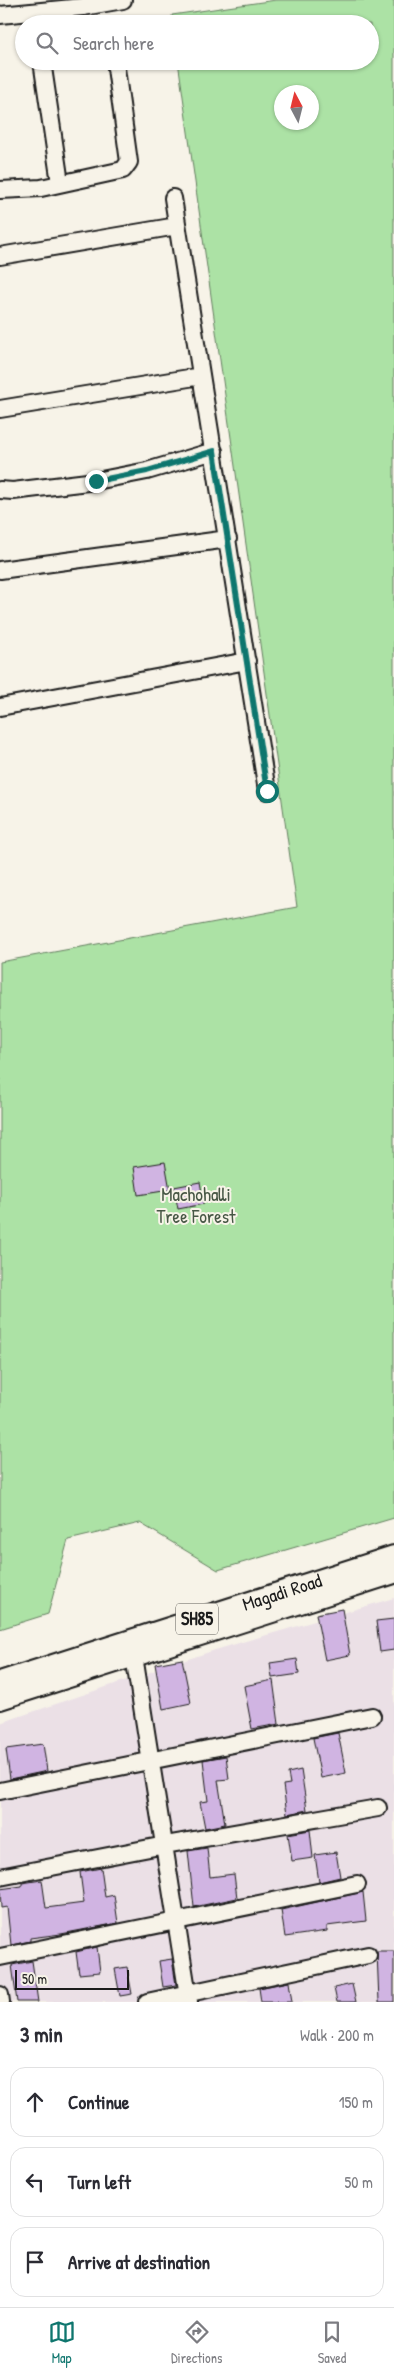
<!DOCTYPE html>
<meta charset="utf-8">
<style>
:root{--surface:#fff;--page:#f2f2f3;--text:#2b2b33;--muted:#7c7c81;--line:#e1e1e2;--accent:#0f766e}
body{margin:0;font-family:"Patrick Hand",sans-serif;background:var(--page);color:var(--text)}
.compass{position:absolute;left:274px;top:85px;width:45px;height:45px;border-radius:50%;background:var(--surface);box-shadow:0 1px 4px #0004;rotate:353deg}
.scale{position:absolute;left:15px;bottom:12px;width:114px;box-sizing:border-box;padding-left:5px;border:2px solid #1c1c1c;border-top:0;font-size:14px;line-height:18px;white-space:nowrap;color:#1c1c1c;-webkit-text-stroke:4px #f7f3e8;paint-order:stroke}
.stop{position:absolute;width:15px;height:15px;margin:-11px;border:4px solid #0f766e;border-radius:50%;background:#fff}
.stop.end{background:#0f766e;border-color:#fff;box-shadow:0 1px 5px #0008}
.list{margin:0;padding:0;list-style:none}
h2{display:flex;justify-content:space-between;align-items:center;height:65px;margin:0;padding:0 20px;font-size:21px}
h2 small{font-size:16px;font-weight:400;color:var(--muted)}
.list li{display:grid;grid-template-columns:32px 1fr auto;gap:15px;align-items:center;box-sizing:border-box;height:70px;margin:0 10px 10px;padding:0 10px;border:1px solid var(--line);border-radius:15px}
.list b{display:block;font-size:19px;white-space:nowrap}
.list em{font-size:16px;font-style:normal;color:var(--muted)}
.icon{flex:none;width:28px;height:28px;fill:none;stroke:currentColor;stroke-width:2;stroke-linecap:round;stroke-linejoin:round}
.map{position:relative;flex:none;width:394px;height:2002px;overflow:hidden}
.search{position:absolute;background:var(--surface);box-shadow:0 1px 4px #0004;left:15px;right:15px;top:15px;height:55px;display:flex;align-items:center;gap:12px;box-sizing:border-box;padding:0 18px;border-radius:28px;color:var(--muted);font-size:19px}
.sheet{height:305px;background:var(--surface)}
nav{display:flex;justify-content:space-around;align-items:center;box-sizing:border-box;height:70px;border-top:1px solid var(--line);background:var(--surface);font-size:14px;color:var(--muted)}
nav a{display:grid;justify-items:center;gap:2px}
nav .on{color:var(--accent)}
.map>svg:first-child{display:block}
.built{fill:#ebe0e6}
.green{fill:#ace2a5;stroke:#647f60;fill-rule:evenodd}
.building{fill:#d0b4e2;stroke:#1c1c1c}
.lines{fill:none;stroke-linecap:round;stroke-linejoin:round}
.minor-casing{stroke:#1c1c1c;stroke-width:20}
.major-casing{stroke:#1c1c1c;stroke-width:24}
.minor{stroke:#f7f3e8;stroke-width:16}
.major{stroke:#f7f3e8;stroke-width:20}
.route{stroke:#0f766e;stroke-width:6}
.labels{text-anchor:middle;stroke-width:4;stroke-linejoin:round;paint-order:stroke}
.shield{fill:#f7f3e8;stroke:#5e5c59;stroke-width:1}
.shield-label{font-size:18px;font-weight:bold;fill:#1c1c1c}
.park-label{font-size:19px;fill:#475745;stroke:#f7f3e8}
.street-label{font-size:19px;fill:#1c1c1c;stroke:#f7f3e8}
</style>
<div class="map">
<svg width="394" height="2002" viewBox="0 0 394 2002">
<rect width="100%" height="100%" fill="#f7f3e8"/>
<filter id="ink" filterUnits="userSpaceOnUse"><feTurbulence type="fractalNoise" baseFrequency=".02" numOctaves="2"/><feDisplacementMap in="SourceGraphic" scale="10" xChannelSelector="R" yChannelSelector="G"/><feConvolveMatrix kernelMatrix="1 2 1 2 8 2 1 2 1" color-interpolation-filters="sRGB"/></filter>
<g filter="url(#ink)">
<!-- built -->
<path class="built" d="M394,1598V2002H0V1723L215,1650Z"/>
<!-- green -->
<path class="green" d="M276,0H394V1518L218,1570L140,1523L68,1540L48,1614L0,1629V962L297,907L178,61H370V24H173L172,15ZM282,92H312V122H282Z"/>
<!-- building -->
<path class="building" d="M165,1162L170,1190L138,1195L134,1167Z
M200,1182L204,1204L178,1209L174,1187Z
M342,1609L350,1655L325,1660L316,1614Z
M394,1619V1650L380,1652L376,1621Z
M182,1659L191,1703L163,1709L155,1664Z
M297,1659L299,1674L272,1678L270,1663Z
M273,1680L279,1724L252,1729L244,1686Z
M338,1733L346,1773L321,1778L313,1738Z
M43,1744L47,1771L10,1779L6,1749Z
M226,1756L229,1779L218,1780L225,1824L205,1828L200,1802L208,1801L203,1760Z
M301,1770L307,1810L287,1814L283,1785L290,1784L288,1773Z
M310,1830L313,1858L292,1861L288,1834Z
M207,1848L210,1877L234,1874L237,1898L194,1907L188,1851Z
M336,1852L340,1877L319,1882L315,1855Z
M101,1868L105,1897L114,1895L118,1923L61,1934L30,1938V1941L11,1945L7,1907L1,1908L0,1889L22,1886V1883L42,1880L46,1908L84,1903L80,1872Z
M363,1892L366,1921L327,1926V1931L285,1937L281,1910Z
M97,1947L100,1972L79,1974L76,1952Z
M377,1951H394V2002H379Z
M172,1959L176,1985L163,1987L159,1961Z
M32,1961L38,2002H17L12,1965Z
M127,1967L132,1994L120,1996L115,1969Z
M289,1982L292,2002H261L259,1988Z
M352,1984L356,2002H337L334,1988Z"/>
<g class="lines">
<defs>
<path id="minor" d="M0,15L83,7L123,0
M42,61L60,183
M0,190L41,188L123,170L129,162L115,61
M173,198L267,791
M0,256L177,226
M0,409L201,376
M0,490L13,491L96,481L147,471L214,451
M0,570L228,539
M0,707L247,661
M134,1656L189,2002
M0,1791L372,1716
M0,1877L165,1845L378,1808
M0,1957L357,1884
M0,1995L1,2002
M147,2002L368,1955"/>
<g id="major">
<path id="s1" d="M0,1682L394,1556"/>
<path d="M0,1699L394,1573"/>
</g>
</defs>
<!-- minor casing -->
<use href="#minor" class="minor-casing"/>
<!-- major casing -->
<use href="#major" class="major-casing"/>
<!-- minor -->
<use href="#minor" class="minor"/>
<!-- major -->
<use href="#major" class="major"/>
</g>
</g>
<g class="lines" filter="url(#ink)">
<!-- route -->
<path class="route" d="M96,481L147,471L214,451L267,791"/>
</g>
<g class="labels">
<!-- shield labels -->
<rect class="shield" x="176" y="1603.5" width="42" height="31" rx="4"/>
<g class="shield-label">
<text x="197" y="1625">SH85</text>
</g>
<!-- park labels -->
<g class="park-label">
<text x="196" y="1201">Machohalli<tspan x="196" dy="22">Tree Forest</tspan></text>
</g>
<!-- street labels -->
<g class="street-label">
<text dy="7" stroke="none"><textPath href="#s1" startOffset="296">Magadi Road</textPath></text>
</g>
</g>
</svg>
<svg class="compass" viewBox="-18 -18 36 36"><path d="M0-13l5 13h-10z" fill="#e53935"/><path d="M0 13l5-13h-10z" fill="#7c7c81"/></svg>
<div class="scale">50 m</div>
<div class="stop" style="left:267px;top:791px"></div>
<div class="stop end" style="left:96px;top:481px"></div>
<div class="search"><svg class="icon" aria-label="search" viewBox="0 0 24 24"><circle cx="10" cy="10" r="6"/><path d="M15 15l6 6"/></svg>Search here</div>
</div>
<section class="sheet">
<h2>3 min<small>Walk · 200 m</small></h2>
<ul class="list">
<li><svg class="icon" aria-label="ahead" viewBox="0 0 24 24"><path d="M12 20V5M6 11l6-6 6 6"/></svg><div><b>Continue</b></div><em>150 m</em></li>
<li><svg class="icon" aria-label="left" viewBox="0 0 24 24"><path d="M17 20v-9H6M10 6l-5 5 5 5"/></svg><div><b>Turn left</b></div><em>50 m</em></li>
<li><svg class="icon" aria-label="arrive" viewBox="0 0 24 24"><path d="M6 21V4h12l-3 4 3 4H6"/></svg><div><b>Arrive at destination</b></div></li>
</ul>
</section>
<nav>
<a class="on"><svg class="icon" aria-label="map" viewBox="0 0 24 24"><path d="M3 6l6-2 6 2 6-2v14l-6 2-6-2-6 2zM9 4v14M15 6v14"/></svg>Map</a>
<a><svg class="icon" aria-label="directions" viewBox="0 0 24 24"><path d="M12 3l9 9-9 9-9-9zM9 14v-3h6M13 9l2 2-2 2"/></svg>Directions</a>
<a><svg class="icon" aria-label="saved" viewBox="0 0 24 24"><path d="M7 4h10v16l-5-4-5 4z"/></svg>Saved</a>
</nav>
